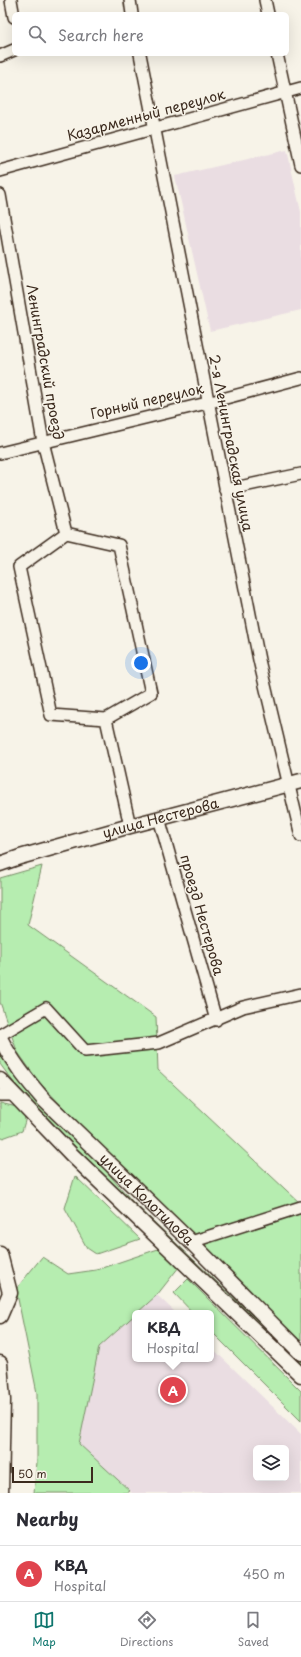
<!DOCTYPE html>
<meta charset="utf-8">
<style>
:root{--surface:#fff;--page:#f7f7f7;--text:#2b2b33;--muted:#7c7c81;--line:#e1e1e2;--accent:#0f766e}
body{margin:0;font-family:"Playpen Sans",sans-serif;background:var(--page);color:var(--text)}
.controls{position:absolute;right:12px;bottom:12px;display:grid;overflow:hidden;border-radius:6px;box-shadow:0 4px 16px #0002}
.controls button{width:36px;height:36px;display:grid;place-items:center;padding:0;border:0;border-bottom:1px solid var(--line);background:var(--surface);color:var(--text);font:20px sans-serif}
.scale{position:absolute;left:12px;bottom:10px;width:81px;box-sizing:border-box;padding-left:4px;border:2px solid #3b2a1e;border-top:0;font-size:11px;line-height:14px;white-space:nowrap;color:#3b2a1e;-webkit-text-stroke:3px #f7f3e8;paint-order:stroke}
.you{position:absolute;left:141px;top:663px;width:14px;height:14px;margin:-10px;border:3px solid #fff;border-radius:50%;background:#1a73e8;box-shadow:0 0 0 6px #1a73e833}
.badge{display:grid;place-items:center;width:26px;height:26px;border-radius:50%;background:var(--accent);color:#fff;font-size:13px;font-weight:700}
.pin{position:absolute;translate:-50% -50%;border:2px solid #fff;box-shadow:0 1px 4px #0006}
.popup{position:absolute;left:132px;top:1310px;width:82px;height:52px;box-sizing:border-box;display:grid;place-content:center;border-radius:6px;background:var(--surface);filter:drop-shadow(0 1px 3px #0005);font-size:13px;white-space:nowrap;color:var(--muted)}
.popup b{font-size:15px;color:var(--text)}
.popup::after{content:'';position:absolute;left:50%;top:100%;margin-left:-8px;border:8px solid transparent;border-top-color:var(--surface)}
.list{margin:0;padding:0;list-style:none}
h2{display:flex;justify-content:space-between;align-items:center;height:52px;margin:0;padding:0 16px;font-size:17px}
h2 small{font-size:13px;font-weight:400;color:var(--muted)}
.list li{display:grid;grid-template-columns:26px 1fr auto;gap:12px;align-items:center;box-sizing:border-box;height:56px;padding:0 16px;border-top:1px solid var(--line)}
.list b{display:block;font-size:15px;white-space:nowrap}
.list p{margin:0;font-size:13px;white-space:nowrap;color:var(--muted)}
.list em{font-size:13px;font-style:normal;color:var(--muted)}
.icon{flex:none;width:22px;height:22px;fill:none;stroke:currentColor;stroke-width:2;stroke-linecap:round;stroke-linejoin:round}
.map{position:relative;flex:none;width:301px;height:1493px;overflow:hidden}
.search{position:absolute;background:var(--surface);box-shadow:0 4px 16px #0002;left:12px;right:12px;top:12px;height:44px;display:flex;align-items:center;gap:10px;box-sizing:border-box;padding:0 14px;border-radius:6px;color:var(--muted);font-size:15px}
.sheet{height:108px;background:var(--surface)}
nav{display:flex;justify-content:space-around;align-items:center;box-sizing:border-box;height:56px;border-top:1px solid var(--line);background:var(--surface);font-size:11px;color:var(--muted)}
nav a{display:grid;justify-items:center;gap:2px}
nav .on{color:var(--accent)}
.map>svg:first-child{display:block}
.built{fill:#eadde2;fill-rule:evenodd}
.green{fill:#b6edb0;stroke:#788c67}
.lines{fill:none;stroke-linecap:round;stroke-linejoin:round}
.minor-casing{stroke:#3b2a1e;stroke-width:14}
.major-casing{stroke:#3b2a1e;stroke-width:17}
.minor{stroke:#f7f3e8;stroke-width:11}
.major{stroke:#f7f3e8;stroke-width:14}
.labels{text-anchor:middle;stroke-width:3;stroke-linejoin:round;paint-order:stroke}
.street-label{font-size:14px;fill:#3b2a1e;stroke:#f7f3e8}
</style>
<div class="map">
<svg width="301" height="1493" viewBox="0 0 301 1493">
<rect width="100%" height="100%" fill="#f7f3e8"/>
<filter id="ink" filterUnits="userSpaceOnUse"><feTurbulence type="fractalNoise" baseFrequency=".025" numOctaves="2"/><feDisplacementMap in="SourceGraphic" scale="8" xChannelSelector="R" yChannelSelector="G"/><feConvolveMatrix kernelMatrix="1 2 1 2 8 2 1 2 1" color-interpolation-filters="sRGB"/></filter>
<g filter="url(#ink)">
<!-- built -->
<path class="built" d="M287,150L301,212V310L210,331L175,176Z
M157,1295L176,1313H137Z
M135,1315V1359H211V1347L301,1434V1493H132L79,1444L99,1347ZM256,1448H286V1478H256Z"/>
<!-- green -->
<path class="green" d="M42,866L28,925L156,1017L158,1070L301,1204V1341L203,1248L107,1153L39,1082L17,1051L0,1002V878Z
M0,1049L132,1201L301,1362V1371L109,1186L17,1087L0,1064Z
M0,1103L17,1107L24,1113L25,1121L22,1131L0,1139Z
M75,1176L140,1239L96,1254L87,1248L65,1208Z
M161,1248L179,1267L157,1295L99,1347L79,1444L130,1491L127,1493H34L37,1462V1393L16,1289L42,1257L68,1274L96,1270Z
M188,1279L301,1391V1421L211,1331V1313H193L174,1293Z"/>
<g class="lines">
<defs>
<path id="minor" d="M11,0L14,17
M130,0L132,14
M265,0L268,14
M140,54L259,660L301,836
M277,54L301,165
M0,56L14,50
M0,171L301,88
M0,195L43,442L66,533L119,545L151,693L106,719L130,826
M0,453L207,403L301,378
M225,490L301,474
M66,533L19,567L51,715L106,719
M159,818L216,1020
M0,1035L46,1008L85,1051L159,1043L243,1007L301,994
M0,1095H13
M191,1242L301,1207"/>
<g id="major">
<path id="s1" d="M0,864L20,857L130,826L301,781"/>
<path id="s2" d="M0,1038C12,1062 27,1080 44,1100L191,1242L301,1353"/>
<path d="M0,1080L72,1155L301,1375"/>
<path d="M0,1254L10,1293L0,1316"/>
<path d="M0,1363L3,1400L1,1493"/>
</g>
</defs>
<!-- minor casing -->
<use href="#minor" class="minor-casing"/>
<!-- major casing -->
<use href="#major" class="major-casing"/>
<!-- minor -->
<use href="#minor" class="minor"/>
<!-- major -->
<use href="#major" class="major"/>
</g>
</g>
<g class="labels">
<!-- street labels -->
<g class="street-label">
<text transform="translate(146 115) rotate(-15)" y="5">Казарменный переулок</text>
<text transform="translate(45 362) rotate(80)" y="5">Ленинградский проезд</text>
<text transform="translate(147 401) rotate(-13)" y="5">Горный переулок</text>
<text transform="translate(231 443) rotate(79)" y="5">2-я Ленинградская улица</text>
<text dy="5" stroke="none"><textPath href="#s1" startOffset="167">улица Нестерова</textPath></text>
<text transform="translate(202 915) rotate(74)" y="5">проезд Нестерова</text>
<text dy="5" stroke="none"><textPath href="#s2" startOffset="219">улица Колотилова</textPath></text>
</g>
</g>
</svg>
<div class="controls">
<button><svg class="icon" aria-label="layers" viewBox="0 0 24 24"><path d="M12 4l9 5-9 5-9-5zM3 14l9 5 9-5"/></svg></button>
</div>
<div class="scale">50 m</div>
<div class="you"></div>
<div class="pin badge" style="left:173px;top:1390px;background:#e0444e">A</div>
<div class="popup"><b>КВД</b>Hospital</div>
<div class="search"><svg class="icon" aria-label="search" viewBox="0 0 24 24"><circle cx="10" cy="10" r="6"/><path d="M15 15l6 6"/></svg>Search here</div>
</div>
<section class="sheet">
<h2>Nearby<small></small></h2>
<ul class="list">
<li><span class="badge" style="background:#e0444e">A</span><div><b>КВД</b><p>Hospital</p></div><em>450 m</em></li>
</ul>
</section>
<nav>
<a class="on"><svg class="icon" aria-label="map" viewBox="0 0 24 24"><path d="M3 6l6-2 6 2 6-2v14l-6 2-6-2-6 2zM9 4v14M15 6v14"/></svg>Map</a>
<a><svg class="icon" aria-label="directions" viewBox="0 0 24 24"><path d="M12 3l9 9-9 9-9-9zM9 14v-3h6M13 9l2 2-2 2"/></svg>Directions</a>
<a><svg class="icon" aria-label="saved" viewBox="0 0 24 24"><path d="M7 4h10v16l-5-4-5 4z"/></svg>Saved</a>
</nav>
